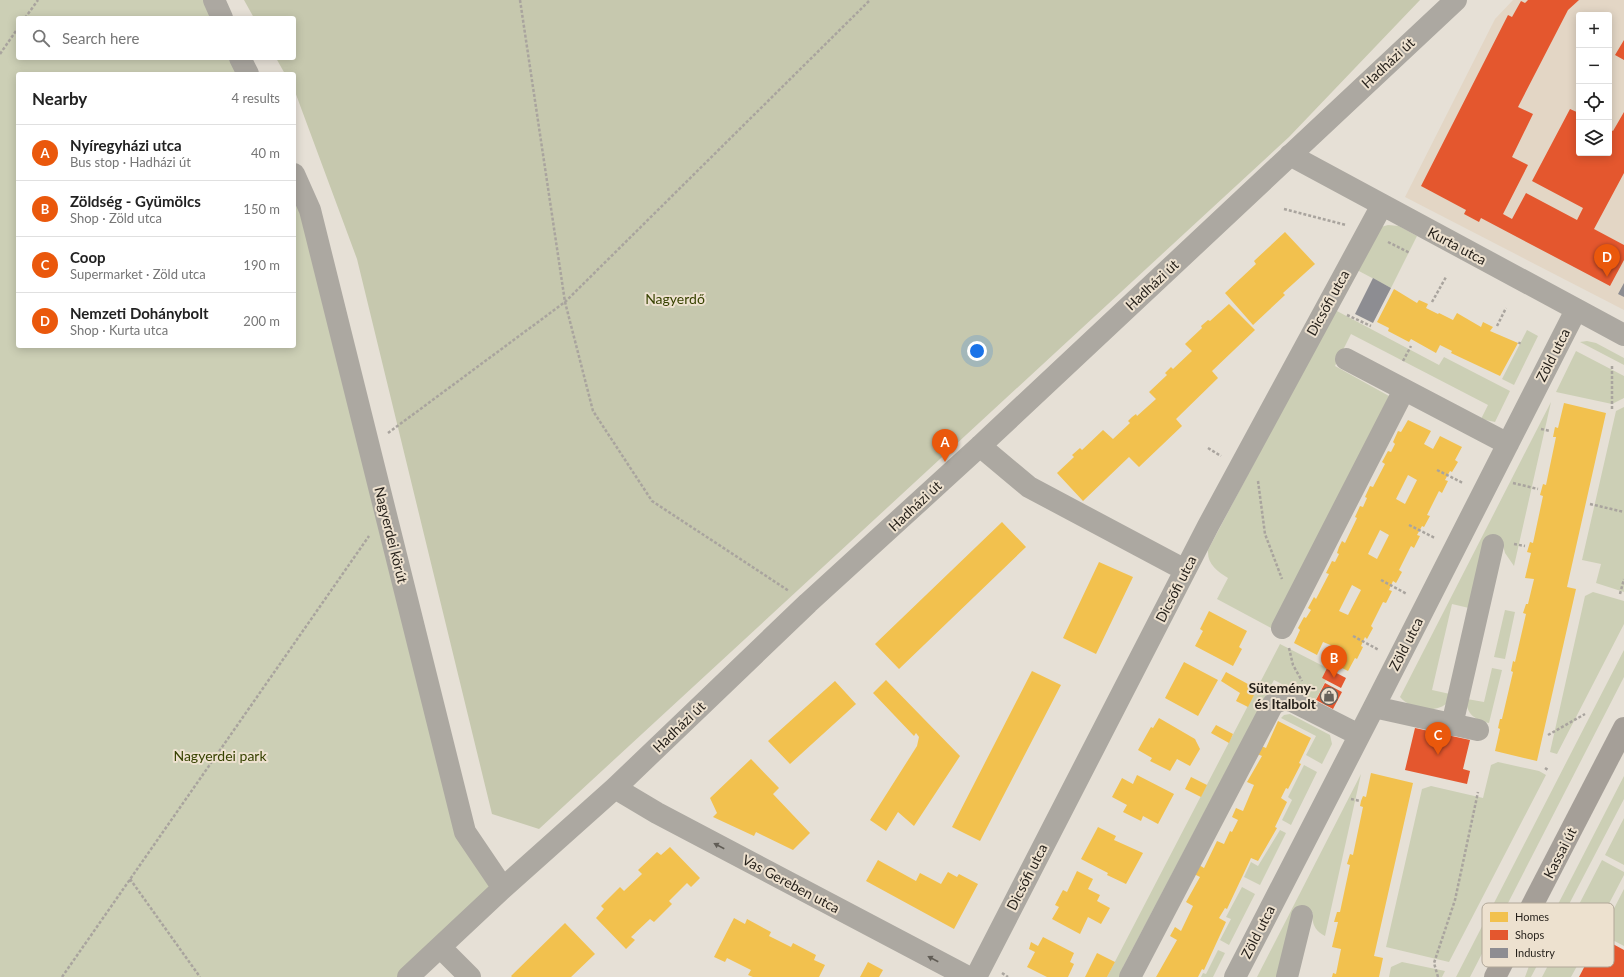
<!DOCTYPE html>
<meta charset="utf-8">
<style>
:root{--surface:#fff;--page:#f6f6f6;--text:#222;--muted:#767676;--line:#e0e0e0;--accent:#ea580c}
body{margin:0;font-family:Lato,sans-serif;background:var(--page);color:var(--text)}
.controls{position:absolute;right:12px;top:12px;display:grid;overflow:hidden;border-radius:4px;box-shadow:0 2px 10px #0003}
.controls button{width:36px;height:36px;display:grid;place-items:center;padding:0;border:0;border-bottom:1px solid var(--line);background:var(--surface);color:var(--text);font:20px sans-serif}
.you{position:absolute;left:977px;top:351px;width:14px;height:14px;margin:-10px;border:3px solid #fff;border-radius:50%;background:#1a73e8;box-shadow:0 0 0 6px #1a73e833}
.badge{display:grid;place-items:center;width:26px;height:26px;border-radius:50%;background:var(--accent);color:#fff;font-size:13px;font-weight:700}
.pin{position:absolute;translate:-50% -33px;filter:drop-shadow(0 1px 2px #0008)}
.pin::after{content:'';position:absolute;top:21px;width:14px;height:12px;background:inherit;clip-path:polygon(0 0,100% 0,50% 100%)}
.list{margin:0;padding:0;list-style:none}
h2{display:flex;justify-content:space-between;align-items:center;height:52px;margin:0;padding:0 16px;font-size:17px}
h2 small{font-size:13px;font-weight:400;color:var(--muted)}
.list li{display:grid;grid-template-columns:26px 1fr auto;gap:12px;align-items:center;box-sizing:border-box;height:56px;padding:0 16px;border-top:1px solid var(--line)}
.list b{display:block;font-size:15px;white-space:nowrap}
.list p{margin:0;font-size:13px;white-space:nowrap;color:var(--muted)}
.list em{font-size:13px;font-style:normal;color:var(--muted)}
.icon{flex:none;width:22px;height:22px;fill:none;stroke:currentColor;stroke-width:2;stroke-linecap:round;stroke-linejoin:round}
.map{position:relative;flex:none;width:1624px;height:977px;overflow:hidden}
.search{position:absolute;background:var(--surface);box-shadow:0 2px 10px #0003;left:16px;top:16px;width:280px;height:44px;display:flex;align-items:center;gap:10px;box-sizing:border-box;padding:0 14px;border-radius:4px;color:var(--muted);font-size:15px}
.panel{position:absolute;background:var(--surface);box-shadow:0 2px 10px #0003;left:16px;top:72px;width:280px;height:276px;border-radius:4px}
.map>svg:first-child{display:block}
.built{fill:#e3d6c5;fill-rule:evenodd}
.green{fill:#cccfb5}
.forest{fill:#c6c8ae}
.homes{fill:#f2c14e;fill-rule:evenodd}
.shops{fill:#e4572e}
.industry{fill:#8d8d92}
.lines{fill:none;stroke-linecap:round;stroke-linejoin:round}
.path{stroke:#a9a49e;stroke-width:2.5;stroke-dasharray:3 2;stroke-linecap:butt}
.minor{stroke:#aca8a1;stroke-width:22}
.major{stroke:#a59f98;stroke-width:22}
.oneway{fill:#615d56}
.labels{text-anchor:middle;stroke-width:4;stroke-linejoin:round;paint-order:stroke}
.street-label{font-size:14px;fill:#241f19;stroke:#ede1cf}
.park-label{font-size:14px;fill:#374200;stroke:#ede1cf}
.poi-label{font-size:14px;font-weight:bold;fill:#241f19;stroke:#ede1cf;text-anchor:end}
.key{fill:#ede1cf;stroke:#b1a798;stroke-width:1}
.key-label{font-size:11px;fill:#241f19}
</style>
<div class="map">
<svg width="1624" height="977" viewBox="0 0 1624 977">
<rect width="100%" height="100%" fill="#e6e0d6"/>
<!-- built -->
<path class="built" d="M1513,0H1624V310L1405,197L1495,19ZM1579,15H1609V153H1579Z"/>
<!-- green -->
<path class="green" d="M0,0H214L222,18H18V58H240L248,74H18V346H294V174L465,832L503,888L408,977H0Z
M1388,225L1399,226L1417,236L1391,288L1357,270L1381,227Z
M1335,310L1439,365L1444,357L1510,391L1495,422L1481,419L1488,405L1351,334L1335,366L1389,396L1275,630L1217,599L1228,578C1217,571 1207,564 1208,550Z
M1527,330L1538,336L1514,385L1502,379Z
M1587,341L1596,343L1624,358V365L1580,342Z
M1576,351L1624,376V398L1612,404L1556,392Z
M1551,402L1514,566L1505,553L1502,542L1485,538L1469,608L1452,604L1432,690L1450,694L1446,704C1433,714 1410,709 1400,697Z
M1624,407V592L1596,583L1601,564L1582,560L1616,411Z
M1593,592L1624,601V624L1557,754L1550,752L1585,596Z
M1505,610L1515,612L1505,659L1494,657Z
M1280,644L1327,668L1322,678L1326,680L1315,701L1274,680L1123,967L1124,977H1107Z
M1624,650V677L1470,977H1456Z
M1492,668L1502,670L1489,723C1476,720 1465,714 1467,699L1484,702Z
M1290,714L1330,735L1332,744L1322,764L1306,755L1316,736L1281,718L1284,715Z
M1498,762L1539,771L1546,775L1449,962L1386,947L1422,789L1431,786L1483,798L1491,765Z
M1304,765L1317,772L1291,825L1282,820L1292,800L1288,797Z
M1361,774L1325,936C1315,931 1311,923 1313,913L1294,908L1278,977H1257Z
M1624,776V799L1531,977H1525L1536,947Z
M1624,818V865L1605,855Z
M1280,830L1286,833L1260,885L1244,877L1251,862L1258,866Z
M1602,860L1624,872V875L1579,961L1556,949Z
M1242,887L1255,894L1229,945L1220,940L1231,919L1226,917Z
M1624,889V946L1601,934Z
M1218,950L1225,953L1213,977H1201L1203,973L1206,974Z
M1554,954L1577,966L1571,977H1542Z
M1402,962L1445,971L1442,977H1389L1391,967Z"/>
<!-- forest -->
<path class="forest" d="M244,0H1420L1289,137L539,829L492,814L357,259L294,89V74H285L276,58H294V18H254Z"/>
<!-- homes -->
<path class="homes" d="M1285,232L1315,264L1283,293L1285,295L1253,325L1225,293L1256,264L1254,261Z
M1394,289L1417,303L1419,300L1428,304L1426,308L1438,314L1439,313L1453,320L1457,313L1481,327L1483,322L1493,327L1490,331L1518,343L1500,376L1451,353L1452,351L1440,345L1436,353L1411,339L1409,342L1388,331L1389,328L1377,322Z
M1229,304L1255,330L1212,371L1218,378L1176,419L1182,426L1139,467L1129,457L1083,501L1057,473L1074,457L1072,455L1080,448L1082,450L1103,430L1113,439L1130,423L1128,421L1132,417L1136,414L1137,416L1156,399L1149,392L1167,375L1165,373L1171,367L1173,369L1192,351L1185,344L1202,328L1201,326L1208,320L1210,321Z
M1564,403L1606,413L1567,587L1576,589L1537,761L1495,751L1500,729L1498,728L1500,719H1502L1513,672L1511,671L1513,661L1515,662L1526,614L1523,613L1526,604H1528L1534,579L1525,578L1531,553L1527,552L1530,542L1533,543L1543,496L1540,495L1543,484L1546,485L1556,437H1553L1555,427L1558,428Z
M1408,420L1431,431L1424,444L1433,449L1440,436L1462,447L1455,460L1458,462L1452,472L1450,471L1445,480L1448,481L1442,493L1439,491L1427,515L1430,516L1424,527L1422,526L1417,535L1420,536L1414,548L1411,546L1399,570L1402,572L1396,583L1393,581L1389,590L1392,591L1386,603L1383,602L1371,626L1373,628L1367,639L1365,637L1361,646L1363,647L1357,659L1355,658L1348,671L1326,660L1333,646L1323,642L1317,655L1294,643L1300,630L1298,628L1304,617L1306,618L1311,610L1308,608L1314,597L1316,599L1329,574L1326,573L1332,561L1335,562L1339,554L1337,553L1339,547L1342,541L1345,543L1357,518L1355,517L1360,506L1363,507L1367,498L1365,497L1370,486L1373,487L1385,464L1382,462L1388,451L1391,452L1395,444L1393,442L1398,431L1401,432ZM1408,475L1417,480L1405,504L1396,499ZM1380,530L1389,535L1377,559L1368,554ZM1352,585L1361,590L1348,615L1339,611Z
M1002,522L1026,547L899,669L875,644Z
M1099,562L1133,577L1096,654L1063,638Z
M1209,611L1247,631L1239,647L1242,649L1233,666L1195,646L1203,631L1200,629Z
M1184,662L1218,680L1198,716L1165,698Z
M1032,671L1061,685L980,841L952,827Z
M1226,672L1257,689L1248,707L1236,701L1240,693L1221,681Z
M886,680L960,756L914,826L898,812L886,831L870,820L917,746L919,737L916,733L914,736L873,693Z
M835,681L856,704L790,764L768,741Z
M1159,718L1195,739L1200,749L1190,766L1177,759L1170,771L1150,761L1152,758L1138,750L1151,727L1153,728Z
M1278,721L1311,738L1299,763L1301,764L1288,789L1286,788L1281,798L1287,802L1275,827L1277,828L1258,861L1251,858L1227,909L1225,908L1219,918L1226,922L1204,970L1202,969L1198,977H1156L1177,940L1170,936L1175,927L1181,931L1193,906L1186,902L1200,877L1194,874L1199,865L1204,868L1217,841L1224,844L1230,831L1232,832L1238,820L1232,817L1236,808L1243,811L1254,785L1247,782L1262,756L1255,753L1259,745L1266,748Z
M1216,725L1233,734L1229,743L1211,733Z
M751,759L779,788L773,794L810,833L793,850L756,832L754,836L713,817L717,813L710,798Z
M1371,773L1413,783L1374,956L1383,958L1379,977H1332L1333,973L1336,974L1341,949L1332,947L1338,922H1334L1337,912H1340L1350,865L1347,864L1350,854L1353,855L1363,807L1360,806L1361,801L1363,796L1366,797Z
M1137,775L1174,794L1158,824L1143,816L1141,821L1123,812L1127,805L1112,797L1122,778L1133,784Z
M1191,777L1207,785L1201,797L1185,789Z
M1098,827L1116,836L1114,840L1143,853L1126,884L1107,875L1108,873L1081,859Z
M670,847L700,878L691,887L687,883L669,901L672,904L654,922L650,919L631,937L635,940L626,949L596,918L604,909L601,906L620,887L624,891L642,874L638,870L657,852L661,855Z
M878,860L916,881L920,873L941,884L948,872L957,877L959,874L978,884L954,929L866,881Z
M1077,871L1093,879L1088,889L1100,895L1097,901L1110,908L1101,924L1088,917L1080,934L1052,919L1059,907L1055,905L1063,890L1067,892Z
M734,918L745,924L747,919L771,932L769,936L791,947L793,943L816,955L814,960L825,965L819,977H753L748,975L751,970L727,958L725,962L714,957Z
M565,923L595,954L571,977H512L511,976Z
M1043,937L1074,953L1070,962L1074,964L1068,977H1047L1027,967L1035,952L1029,949L1031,942L1038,946Z
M1097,953L1115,962L1107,977H1085Z
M868,962L883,970L879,977H860Z"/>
<!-- shops -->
<path class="shops" d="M1528,0H1579L1568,10L1518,107L1533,114L1512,157L1528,165L1503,214L1512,219L1526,193L1577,220L1583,208L1532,181L1570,109L1579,113V153H1609V129L1613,131L1624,112V173L1594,229L1624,245V260L1610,286L1481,218L1479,222L1464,214L1466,210L1421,186L1508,15L1512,17L1521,1L1525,3Z
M1624,40V60L1615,55Z
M1327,668L1346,678L1341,688L1322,678Z
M1325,683L1342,692L1333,709L1316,700Z
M1415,728L1470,740L1463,769L1470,771L1467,784L1405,770Z
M1600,937L1624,950V977H1579Z"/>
<!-- industry -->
<path class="industry" d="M1373,278L1391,288L1373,323L1355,314Z
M1624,283V297L1618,294Z"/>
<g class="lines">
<!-- path -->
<path class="path" d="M520,0L565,302L593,411L652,501L789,591
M25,18L38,0
M0,54L18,28
M1284,209L1346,225
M1388,242L1410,253
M1432,302L1446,277
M1347,315L1371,326
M1497,326L1506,308
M1519,344L1520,342
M1403,361L1411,346
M1612,409V364
M1541,429L1550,431
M388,433L565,302L870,0
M1208,448L1221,456
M1437,470L1463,483
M1258,481L1265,534L1282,579
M1513,483L1538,489
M1590,504L1624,512
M1409,525L1435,538
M1514,544L1525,546
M1381,580L1407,594
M1620,594L1624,579
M1353,636L1379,650
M1289,648L1293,665L1302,681
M1548,735L1585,714
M1545,768L1548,770
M1351,799L1360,801
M130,879L200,977
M1002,973L1008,977
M62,977L369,536
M1438,977L1434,963L1455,900L1478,792"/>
<!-- minor -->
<path class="minor" d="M214,0L222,18
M240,58L248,74
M1290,155L1624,335
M294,174L310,210L465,832L503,888
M1346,359L1508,444
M980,446L1029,487L1185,570
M1282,628L1404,390
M1374,707L1478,730
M1452,725L1493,545
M615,788L657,813L968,977
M441,948L470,977
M408,977L503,888L615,788L808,603L980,446L1456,0
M976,977L1208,526L1382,205
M1130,977L1273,704L1284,699L1292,701L1359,735
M1235,977L1374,707L1576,310
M1287,977L1302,916"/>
<!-- major -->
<path class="major" d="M1495,977L1624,728"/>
</g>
<!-- one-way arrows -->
<defs><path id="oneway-solid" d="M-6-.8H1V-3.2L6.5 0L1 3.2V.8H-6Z"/></defs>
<g class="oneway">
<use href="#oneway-solid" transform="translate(719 846) rotate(-152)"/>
<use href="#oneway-solid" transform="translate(933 959) rotate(-152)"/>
</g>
<!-- icons -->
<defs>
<symbol id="shop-ring" viewBox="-11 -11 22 22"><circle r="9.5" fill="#ede1cf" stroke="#68635b" stroke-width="1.5"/><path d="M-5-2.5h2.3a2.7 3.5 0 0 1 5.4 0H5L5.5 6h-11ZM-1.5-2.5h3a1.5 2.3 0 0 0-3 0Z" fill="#68635b"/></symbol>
</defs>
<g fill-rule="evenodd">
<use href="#shop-ring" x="1319" y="686" width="20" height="20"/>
</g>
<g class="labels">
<!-- street labels -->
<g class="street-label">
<text transform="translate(1388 63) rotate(-43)" y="5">Hadházi út</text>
<text transform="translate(1457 246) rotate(28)" y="5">Kurta utca</text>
<text transform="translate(1152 285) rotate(-43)" y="5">Hadházi út</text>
<text transform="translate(1328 303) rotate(-61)" y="5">Dicsőfi utca</text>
<text transform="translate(1553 355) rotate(-63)" y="5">Zöld utca</text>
<text transform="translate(915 506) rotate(-43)" y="5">Hadházi út</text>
<text transform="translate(391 535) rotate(76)" y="5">Nagyerdei körút</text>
<text transform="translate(1176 589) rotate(-63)" y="5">Dicsőfi utca</text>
<text transform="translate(1406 644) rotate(-63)" y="5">Zöld utca</text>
<text transform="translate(679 727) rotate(-44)" y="5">Hadházi út</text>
<text transform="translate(1560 853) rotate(-63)" y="5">Kassai út</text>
<text transform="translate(1027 877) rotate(-63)" y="5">Dicsőfi utca</text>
<text transform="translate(791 884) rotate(28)" y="5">Vas Gereben utca</text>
<text transform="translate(1258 932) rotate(-63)" y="5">Zöld utca</text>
</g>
<!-- park labels -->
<g class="park-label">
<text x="675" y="304">Nagyerdő</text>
<text x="220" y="761">Nagyerdei park</text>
</g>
<!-- poi labels -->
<g class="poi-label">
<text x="1316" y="693">Sütemény-<tspan x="1316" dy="16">és Italbolt</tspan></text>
</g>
</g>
<!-- legend -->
<rect x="1482" y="903" width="132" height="64" rx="6" class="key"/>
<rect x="1490" y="912" width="18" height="10" fill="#f2c14e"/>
<rect x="1490" y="930" width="18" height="10" fill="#e4572e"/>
<rect x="1490" y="948" width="18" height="10" fill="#8d8d92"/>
<g class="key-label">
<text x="1515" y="921">Homes</text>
<text x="1515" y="939">Shops</text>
<text x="1515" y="957">Industry</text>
</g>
</svg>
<div class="controls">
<button>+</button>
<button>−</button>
<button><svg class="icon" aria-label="locate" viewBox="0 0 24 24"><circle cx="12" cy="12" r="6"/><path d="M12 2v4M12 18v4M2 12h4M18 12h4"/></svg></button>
<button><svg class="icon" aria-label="layers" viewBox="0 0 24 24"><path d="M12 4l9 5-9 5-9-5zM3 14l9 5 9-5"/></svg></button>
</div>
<div class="you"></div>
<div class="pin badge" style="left:945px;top:462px">A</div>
<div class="pin badge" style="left:1334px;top:678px">B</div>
<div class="pin badge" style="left:1438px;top:755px">C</div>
<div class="pin badge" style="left:1607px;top:277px">D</div>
<div class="search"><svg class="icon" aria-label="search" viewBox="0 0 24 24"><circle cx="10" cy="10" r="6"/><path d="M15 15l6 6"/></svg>Search here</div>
<section class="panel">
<h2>Nearby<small>4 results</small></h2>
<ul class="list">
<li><span class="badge">A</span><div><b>Nyíregyházi utca</b><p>Bus stop · Hadházi út</p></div><em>40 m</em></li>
<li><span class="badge">B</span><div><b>Zöldség - Gyümölcs</b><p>Shop · Zöld utca</p></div><em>150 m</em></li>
<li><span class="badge">C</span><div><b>Coop</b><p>Supermarket · Zöld utca</p></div><em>190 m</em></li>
<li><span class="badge">D</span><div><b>Nemzeti Dohánybolt</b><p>Shop · Kurta utca</p></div><em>200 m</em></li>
</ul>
</section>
</div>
